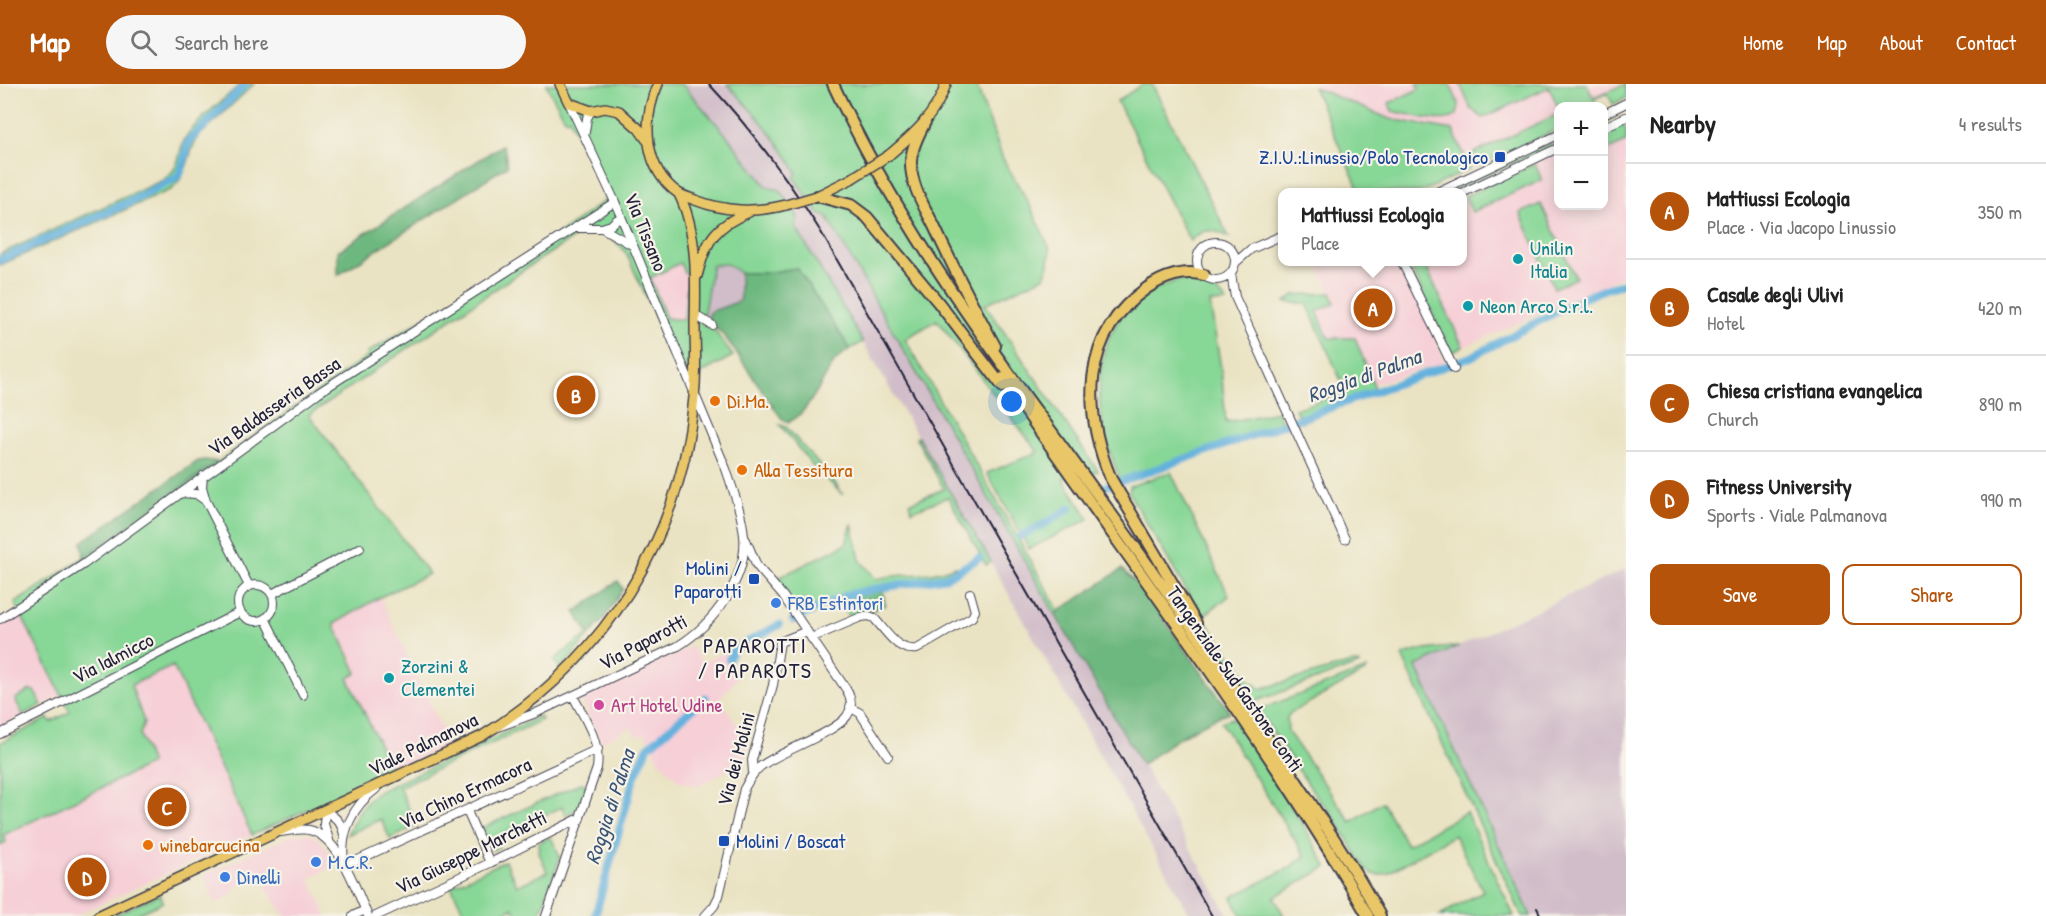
<!DOCTYPE html>
<meta charset="utf-8">
<style>
:root{--surface:#fff;--page:#f6f6f6;--text:#222;--muted:#767676;--line:#e0e0e0;--accent:#b45309}
body{margin:0;font-family:"Patrick Hand",sans-serif;background:var(--page);color:var(--text)}
.controls{position:absolute;right:18px;top:18px;display:grid;overflow:hidden;border-radius:12px;box-shadow:0 3px 15px #0003}
.controls button{width:54px;height:54px;display:grid;place-items:center;padding:0;border:0;border-bottom:2px solid var(--line);background:var(--surface);color:var(--text);font:30px sans-serif}
.you{position:absolute;left:1012px;top:318px;width:21px;height:21px;margin:-15px;border:4px solid #fff;border-radius:50%;background:#1a73e8;box-shadow:0 0 0 9px #1a73e833}
.badge{display:grid;place-items:center;width:39px;height:39px;border-radius:50%;background:var(--accent);color:#fff;font-size:20px;font-weight:700}
.pin{position:absolute;translate:-50% -50%;border:3px solid #fff;box-shadow:0 2px 6px #0006}
.popup{position:absolute;left:1278px;top:104px;width:189px;height:78px;box-sizing:border-box;display:grid;place-content:center;border-radius:12px;background:var(--surface);filter:drop-shadow(0 2px 4px #0005);font-size:20px;white-space:nowrap;color:var(--muted)}
.popup b{font-size:22px;color:var(--text)}
.popup::after{content:'';position:absolute;left:50%;top:100%;margin-left:-12px;border:12px solid transparent;border-top-color:var(--surface)}
.list{margin:0;padding:0;list-style:none}
h2{display:flex;justify-content:space-between;align-items:center;height:78px;margin:0;padding:0 24px;font-size:26px}
h2 small{font-size:20px;font-weight:400;color:var(--muted)}
.list li{display:grid;grid-template-columns:39px 1fr auto;gap:18px;align-items:center;box-sizing:border-box;height:96px;padding:0 24px;border-top:2px solid var(--line)}
.list b{display:block;font-size:22px;white-space:nowrap}
.list p{margin:0;font-size:20px;white-space:nowrap;color:var(--muted)}
.list em{font-size:20px;font-style:normal;color:var(--muted)}
.actions{display:flex;gap:12px;padding:18px 24px}
.actions a{flex:1;padding:14px 0;border:2px solid var(--accent);border-radius:12px;text-align:center;font-size:21px;color:var(--accent)}
.actions .main{background:var(--accent);color:#fff}
.icon{flex:none;width:33px;height:33px;fill:none;stroke:currentColor;stroke-width:2;stroke-linecap:round;stroke-linejoin:round}
.map{position:relative;flex:none;width:1626px;height:832px;overflow:hidden}
header{display:flex;align-items:center;gap:36px;box-sizing:border-box;height:84px;padding:0 30px;background:var(--accent);color:#fff}
header strong{font-size:28px}
nav{display:flex;gap:33px;margin-inline-start:auto;font-size:21px}
.search{width:420px;height:54px;background:var(--page);display:flex;align-items:center;gap:15px;box-sizing:border-box;padding:0 21px;border-radius:33px;color:var(--muted);font-size:22px}
main{display:flex}
aside{flex:1;background:var(--surface)}
.map>svg:first-child{display:block}
.built{fill:#f6cfd7}
.industrial{fill:#d1bdc9}
.green{fill:#87d796;stroke:#547c68;stroke-width:1.5;fill-rule:evenodd}
.forest{fill:#6db87f;stroke:#486d5d;stroke-width:1.5}
.lines{fill:none;stroke-linecap:round;stroke-linejoin:round}
.canal{stroke:#64b1dd;stroke-width:8}
.minor-casing{stroke:#403f4f;stroke-width:10}
.major-casing{stroke:#403f4f;stroke-width:12}
.highway-casing{stroke:#403f4f;stroke-width:14}
.minor{stroke:#fff;stroke-width:8}
.major{stroke:#e9c769;stroke-width:9}
.highway{stroke:#e9c769;stroke-width:10}
.rail{stroke:#22223b;stroke-width:2}
.major-bridge-casing{stroke:#403f4f;stroke-width:12;stroke-linecap:butt}
.major-bridge{stroke:#e9c769;stroke-width:9}
.transit-dot{fill:#1a4fb4;stroke:#f7f3e8;stroke-width:2}
.culture-dot{fill:#0f9aa8;stroke:#f7f3e8;stroke-width:2}
.food-dot{fill:#e8710a;stroke:#f7f3e8;stroke-width:2}
.shop-dot{fill:#3f7fe0;stroke:#f7f3e8;stroke-width:2}
.hotel-dot{fill:#d1479c;stroke:#f7f3e8;stroke-width:2}
.labels{text-anchor:middle;stroke-width:4.5;stroke-linejoin:round;paint-order:stroke}
.transit-label{font-size:20px;fill:#164399;stroke:#f7f3e8;text-anchor:end}
.street-label{font-size:20px;fill:#22223b;stroke:#f7f3e8}
.culture-label{font-size:20px;fill:#0d838f;stroke:#f7f3e8;text-anchor:start}
.food-label{font-size:20px;fill:#c56008;stroke:#f7f3e8;text-anchor:start}
.shop-label{font-size:20px;fill:#366cbe;stroke:#f7f3e8;text-anchor:start}
.hotel-label{font-size:20px;fill:#b23c85;stroke:#f7f3e8;text-anchor:start}
.water-label{font-size:21px;font-style:italic;fill:#395474;stroke:#f7f3e8}
.quarter-label{font-size:22px;letter-spacing:1.5px;fill:#22223b;stroke:#f7f3e8}
</style>
<header>
<strong>Map</strong>
<div class="search"><svg class="icon" aria-label="search" viewBox="0 0 24 24"><circle cx="10" cy="10" r="6"/><path d="M15 15l6 6"/></svg>Search here</div>
<nav><a>Home</a><a>Map</a><a>About</a><a>Contact</a></nav>
</header>
<main>
<div class="map">
<svg width="1626" height="832" viewBox="0 0 1626 832">
<rect width="100%" height="100%" fill="#f7f3e8"/>
<filter id="ink" filterUnits="userSpaceOnUse"><feTurbulence type="fractalNoise" baseFrequency=".0167" numOctaves="2"/><feDisplacementMap in="SourceGraphic" scale="12" xChannelSelector="R" yChannelSelector="G"/><feConvolveMatrix kernelMatrix="1 2 1 2 8 2 1 2 1" color-interpolation-filters="sRGB"/></filter>
<filter id="wash" filterUnits="userSpaceOnUse"><feTurbulence type="fractalNoise" baseFrequency=".008" numOctaves="4" result="noise"/><feDisplacementMap in="SourceGraphic" scale="24" xChannelSelector="R" yChannelSelector="G"/><feGaussianBlur stdDeviation="1.35" result="paint"/><feColorMatrix in="noise" values="0 0 0 0 0 0 0 0 0 0 0 0 0 0 0 0 0 1.4 0 .05"/><feComposite in="paint" operator="in"/></filter>
<g filter="url(#wash)">
<rect width="100%" height="100%" fill="#eae3c3"/>
<!-- built -->
<path class="built" d="M1312,0H1548L1558,23V30L1387,108H1360Z
M1587,0H1624L1593,13Z
M1626,38V191L1451,269L1408,178H1463V113L1558,69V122H1604V48Z
M1316,178H1399L1445,278L1374,300L1355,254L1328,255L1316,227L1335,218Z
M680,179L684,188L688,190L684,236L666,234L650,194Z
M380,513L449,660L392,687L348,594L357,589L334,540Z
M20,530L62,611L0,643V542Z
M691,562L700,576L705,578L724,568L737,595L720,613L748,660L741,690L728,686L698,702L679,697L658,675L645,649L636,652L631,643L601,658L581,615Z
M173,582L252,751L74,832H0V761L6,758L3,752L151,680L140,651L144,638L131,601Z
M295,750H309L318,754L326,763L337,781L309,794L327,832H285L258,791L240,800L230,812L215,819L203,791Z"/>
<!-- industrial -->
<path class="industrial" d="M682,0H727L751,26L790,75L819,129L826,131L1229,832H1191L981,461L795,142L798,133L780,106L767,103L727,52Z
M727,180L740,189V217L710,228L708,236L703,232L711,182Z
M1626,485V832H1531L1416,582Z"/>
<!-- green -->
<path class="green" d="M240,0H254L199,52C186,70 191,87 172,105L0,181V170L163,96C185,81 175,67 188,50C201,33 224,16 240,0Z
M546,0H682L727,52L767,103L780,106L798,133L795,142L863,258L850,265L797,184L765,189H740L727,180L712,181L702,240L714,246L733,272L685,298L626,169C612,149 595,145 573,154L525,185L309,331L429,490L380,513L334,540L357,589L348,594L392,687L252,751L173,582L131,601L144,638L140,651L151,680L3,751L6,758L0,761V659L48,634L51,638L70,628L15,519C136,442 249,352 368,272L367,269L538,165L604,117L606,114L604,106L569,34L565,35ZM680,179L684,188L688,190L684,236L666,234L650,194Z
M727,0H976L1003,75L1031,123L1050,165L1049,180L1044,193L985,220L1098,387L1063,395L1089,435L1029,465L987,389L1038,368L937,236L905,255L1059,527L1055,530L826,131L819,130L794,94L797,89C779,56 753,27 727,0Z
M1143,0H1152L1229,153C1213,145 1204,143 1190,157L1117,17Z
M1417,0H1450L1459,21L1457,31C1443,42 1409,30 1392,27L1389,19L1419,5Z
M1460,0H1587L1593,13L1626,0V14L1613,20L1607,9L1594,15L1597,22L1558,23L1549,3L1483,34L1471,25Z
M1313,3L1390,35L1453,46L1470,85L1421,108H1360Z
M1558,30V45L1477,82L1472,70Z
M1623,39L1626,46V58L1604,68V48Z
M1558,55V59L1450,108L1442,109Z
M1535,80L1542,96L1472,128L1465,112Z
M1541,120L1576,194L1554,204L1520,129Z
M1408,178H1424L1463,263L1451,269Z
M1180,196C1196,197 1218,203 1226,218L1210,219L1221,284L1226,338L1277,328L1285,343L1122,399C1087,324 1083,222 1180,196Z
M1331,209L1335,219L1317,227L1328,254H1355L1377,309L1301,338L1295,325L1346,308L1307,220L1285,218L1294,211Z
M780,341L786,343L835,399L843,411L811,380Z
M918,353L991,478L986,481L948,413L912,427L909,419L944,405L916,354Z
M1171,388L1229,512L1202,533L1249,596L1260,605L1352,579L1360,580L1253,618L1211,559L1202,533L1129,409L1130,402Z
M852,440L860,476L876,495C902,488 930,494 955,482L957,485L946,491L861,506L799,531L772,497L846,460Z
M853,512L865,529L851,535L840,516Z
M596,544L560,585L554,576Z
M1459,562L1416,582L1531,832H1522L1402,572L1417,567Z
M1367,585L1365,588L1290,629L1287,634L1288,648L1351,738L1382,718L1407,761L1466,728L1514,832H1439L1483,807L1454,751L1388,789C1379,792 1373,792 1366,786L1329,725L1319,716L1258,626Z
M30,606L34,607L42,621L23,631L15,615Z
M540,632L542,636L399,703L417,742L390,755L381,735L347,751C355,733 362,720 378,708Z
M1233,634L1302,739L1327,783L1274,813L1284,832H1241L1232,813L1290,783L1305,772L1221,638Z
M581,699L587,701L577,726L566,731L562,723L495,754L499,763L492,766L482,744Z
M551,753L560,773L539,832H517L513,824L496,832H466L451,802L505,777L517,802L547,788L538,766L540,764L538,759Z
M160,810L163,818L133,832H112Z"/>
<!-- forest -->
<path class="forest" d="M502,61L505,67L507,82L338,191V167Z
M797,184L850,265C845,269 839,273 835,277C823,294 808,330 789,338L782,335L726,254L708,236L710,228L740,217V189H765Z
M206,376L217,378L84,474L82,458L86,455L198,377Z
M1122,485L1142,505L1230,628C1197,640 1169,659 1142,681L1055,530Z
M618,497L623,505L603,536L589,551L575,528Z
M883,506L885,521L865,529L853,512Z"/>
<g class="lines">
<!-- canal -->
<path class="canal" d="M0,176L134,116L176,94L181,88L189,57L246,0
M1107,402L1282,341L1471,273L1579,216L1605,205L1626,199
M1021,452L1050,437L1070,424
M793,536L847,511L874,505L947,493L979,474
M729,575L733,566L779,541
M595,832L634,694L648,663L705,614"/>
</g>
</g>
<g filter="url(#ink)">
<g class="lines">
<defs>
<path id="minor" d="M1604,30L1626,19
M1604,43L1626,33
M585,48L587,34L591,27
M1435,109L1558,51
M1462,109L1558,64
M576,144H602L632,161
M602,144L611,141L621,132
M1197 177a19 19 0 1 1 38 0a19 19 0 1 1-38 0Z
M1402,178L1454,285
M1235,179L1251,165L1283,151
M1231,190L1235,213L1345,455
M696,232L712,241
M181,409L196,410L206,417L202,403L203,392
M206,417L249,502
M238 519a18 18 0 1 1 36 0a18 18 0 1 1-36 0Z
M272,510L360,464
M265,534L303,611
M0,535L84,480L318,309L615,118
M811,554L861,533L869,532L874,534C886,547 897,568 917,565L972,533L975,527L970,509
M850,623L860,629L888,672
M498,643L536,629L678,562C712,541 748,495 744,452C742,429 733,406 726,385L615,118L569,19
M0,650L240,528
M753,689L752,676L773,601L780,558L807,547
M467,727L490,779
M281,748C290,747 301,744 309,746C339,752 356,806 368,832
M329,756L324,740L325,727C336,733 342,739 344,751
M344,777C340,748 353,722 376,705
M345,782L598,665
M353,832L365,826
M376,832L490,779L580,734
M546,832L597,684C601,658 585,635 573,612
M705,832L714,822L719,812L744,705C749,696 753,688 761,682C781,667 835,649 847,632C853,623 851,613 846,605L783,512L757,482L746,456"/>
<path id="major" d="M560,0L569,19L591,27L605,24L619,27L639,45L647,56
M658,0C642,36 643,84 678,109C683,112 690,114 695,116C726,128 754,129 786,121
M889,71C913,51 936,31 946,0
M817,112L851,95
M697,192C706,156 715,142 749,128
M98,832L482,652C604,576 681,457 694,313C697,289 695,264 695,240C696,198 698,148 679,110"/>
<path id="highway" d="M833,0C891,125 970,237 1051,347C1128,452 1204,558 1276,667C1312,721 1349,775 1380,832
M925,38C919,50 912,63 911,77C910,100 924,122 934,142C953,183 973,222 995,262
M817,112L851,121L867,133L938,218L1003,303
M1003,294C1125,473 1260,644 1368,832
M1196,539L1111,395C1083,327 1080,251 1147,204C1163,193 1185,185 1204,191"/>
</defs>
<!-- minor casing -->
<use href="#minor" class="minor-casing"/>
<!-- major casing -->
<use href="#major" class="major-casing"/>
<!-- highway casing -->
<use href="#highway" class="highway-casing"/>
<!-- minor -->
<use href="#minor" class="minor"/>
<!-- major -->
<use href="#major" class="major"/>
<!-- highway -->
<use href="#highway" class="highway"/>
<!-- rail -->
<path class="rail" d="M709,0C752,46 788,95 821,148L1212,832
M1537,824L1541,832"/>
<defs>
<path id="major-bridge" d="M851,95L889,71
M786,121L817,112"/>
</defs>
<!-- major-bridge casing -->
<use href="#major-bridge" class="major-bridge-casing"/>
<!-- major-bridge -->
<use href="#major-bridge" class="major-bridge"/>
</g>
</g>
<!-- markers -->
<g class="transit-dot">
<rect x="1494" y="67" width="12" height="12" rx="3"/>
<rect x="748" y="489" width="12" height="12" rx="3"/>
<rect x="718" y="751" width="12" height="12" rx="3"/>
</g>
<g class="culture-dot">
<circle cx="1518" cy="175" r="6"/>
<circle cx="1468" cy="222" r="6"/>
<circle cx="389" cy="594" r="6"/>
</g>
<g class="food-dot">
<circle cx="715" cy="317" r="6"/>
<circle cx="742" cy="386" r="6"/>
<circle cx="148" cy="761" r="6"/>
</g>
<g class="shop-dot">
<circle cx="776" cy="519" r="6"/>
<circle cx="316" cy="778" r="6"/>
<circle cx="225" cy="793" r="6"/>
</g>
<circle class="hotel-dot" cx="599" cy="621" r="6"/>
<g class="labels">
<!-- transit labels -->
<g class="transit-label">
<text x="1488" y="80">Z.I.U.:Linussio/Polo Tecnologico</text>
<text x="742" y="491">Molini /<tspan x="742" dy="23">Paparotti</tspan></text>
<text x="736" y="764" text-anchor="start">Molini / Boscat</text>
</g>
<!-- street labels -->
<g class="street-label">
<text transform="translate(646 148) rotate(68)" y="7">Via Tissano</text>
<text transform="translate(274 322) rotate(-35)" y="7">Via Baldasseria Bassa</text>
<text transform="translate(643 558) rotate(-28)" y="7">Via Paparotti</text>
<text transform="translate(113 574) rotate(-27)" y="7">Via Ialmicco</text>
<text transform="translate(1235 595) rotate(55)" y="7">Tangenziale Sud Gastone Conti</text>
<text transform="translate(423 660) rotate(-26)" y="7">Viale Palmanova</text>
<text transform="translate(736 675) rotate(-75)" y="7">Via dei Molini</text>
<text transform="translate(465 709) rotate(-25)" y="7">Via Chino Ermacora</text>
<text transform="translate(471 768) rotate(-26)" y="7">Via Giuseppe Marchetti</text>
</g>
<!-- culture labels -->
<g class="culture-label">
<text x="1530" y="171">Unilin<tspan x="1530" dy="23">Italia</tspan></text>
<text x="1480" y="229">Neon Arco S.r.l.</text>
<text x="401" y="589">Zorzini &amp;<tspan x="401" dy="23">Clementei</tspan></text>
</g>
<!-- food labels -->
<g class="food-label">
<text x="727" y="324">Di.Ma.</text>
<text x="754" y="393">Alla Tessitura</text>
<text x="160" y="768">winebarcucina</text>
</g>
<!-- shop labels -->
<g class="shop-label">
<text x="788" y="526">FRB Estintori</text>
<text x="328" y="785">M.C.R.</text>
<text x="237" y="800">Dinelli</text>
</g>
<!-- hotel labels -->
<g class="hotel-label">
<text x="611" y="628">Art Hotel Udine</text>
</g>
<!-- water labels -->
<g class="water-label">
<text transform="translate(1364 292) rotate(-20)" y="7">Roggia di Palma</text>
<text transform="translate(610 723) rotate(-72)" y="7">Roggia di Palma</text>
</g>
<!-- quarter labels -->
<g class="quarter-label">
<text x="755" y="569">PAPAROTTI<tspan x="755" dy="25">/ PAPAROTS</tspan></text>
</g>
</g>
</svg>
<div class="controls">
<button>+</button>
<button>−</button>
</div>
<div class="you"></div>
<div class="pin badge" style="left:1373px;top:224px">A</div>
<div class="popup"><b>Mattiussi Ecologia</b>Place</div>
<div class="pin badge" style="left:576px;top:311px">B</div>
<div class="pin badge" style="left:167px;top:723px">C</div>
<div class="pin badge" style="left:87px;top:793px">D</div>
</div>
<aside>
<h2>Nearby<small>4 results</small></h2>
<ul class="list">
<li><span class="badge">A</span><div><b>Mattiussi Ecologia</b><p>Place · Via Jacopo Linussio</p></div><em>350 m</em></li>
<li><span class="badge">B</span><div><b>Casale degli Ulivi</b><p>Hotel</p></div><em>420 m</em></li>
<li><span class="badge">C</span><div><b>Chiesa cristiana evangelica</b><p>Church</p></div><em>890 m</em></li>
<li><span class="badge">D</span><div><b>Fitness University</b><p>Sports · Viale Palmanova</p></div><em>990 m</em></li>
</ul>
<div class="actions"><a class="main">Save</a><a>Share</a></div>
</aside>
</main>
